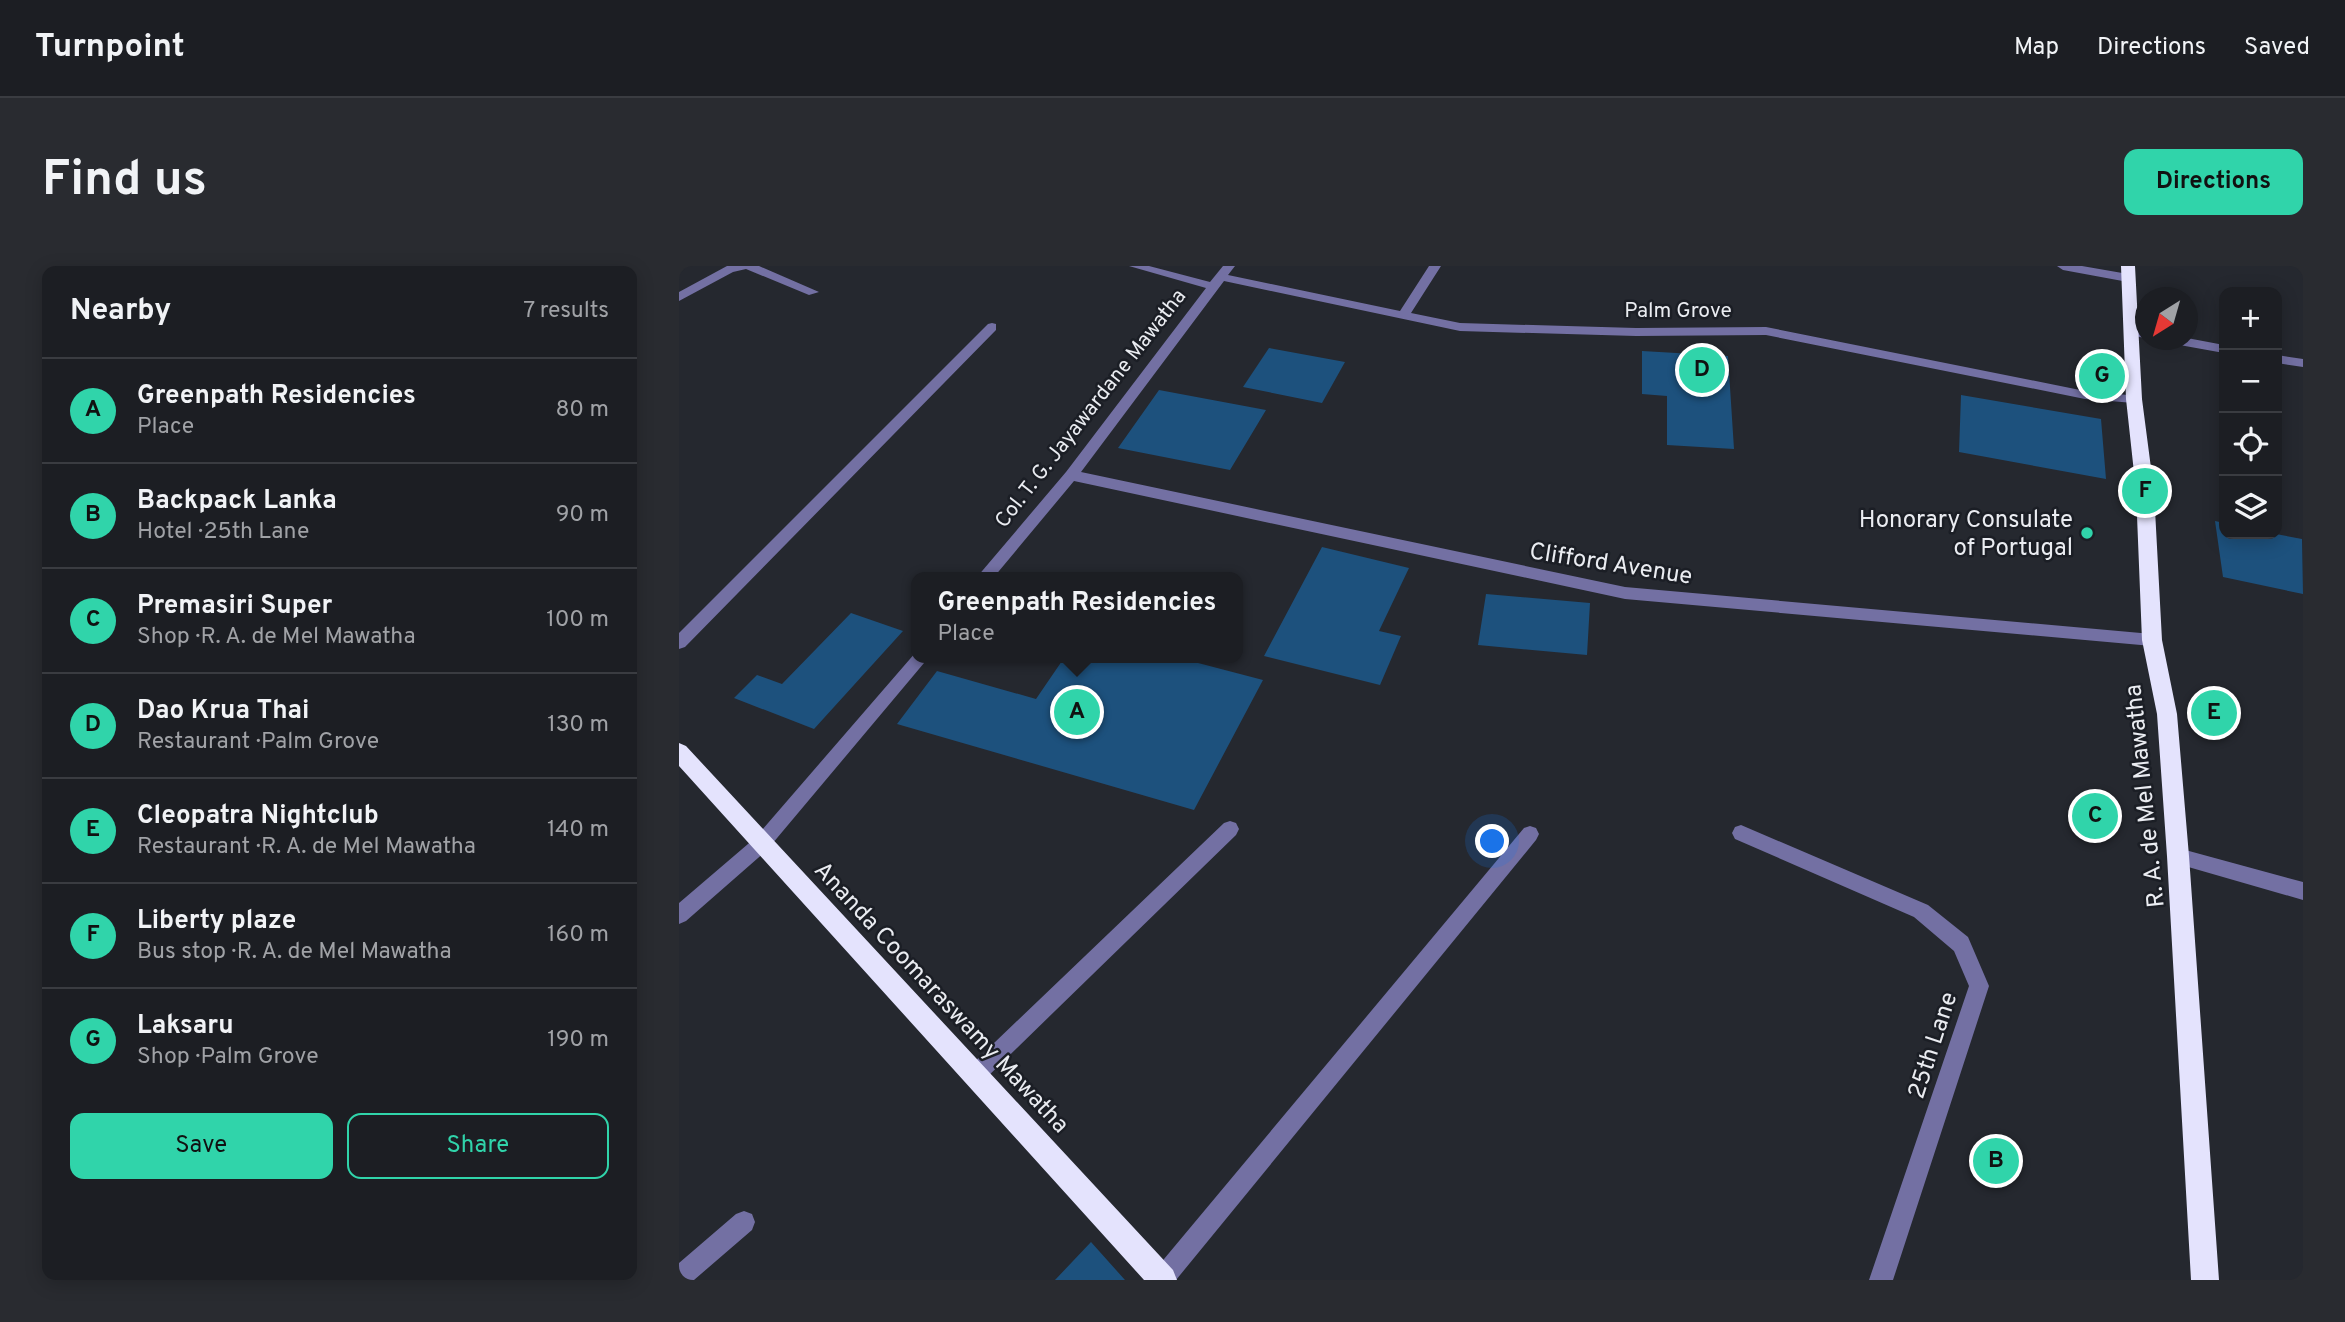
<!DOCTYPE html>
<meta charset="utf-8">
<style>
:root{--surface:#1c1e23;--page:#292b30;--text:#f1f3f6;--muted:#a0a2a6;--line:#3a3c41;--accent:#30d4aa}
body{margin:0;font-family:Overpass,sans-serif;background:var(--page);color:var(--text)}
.controls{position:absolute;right:21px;top:21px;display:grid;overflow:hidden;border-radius:14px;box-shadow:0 4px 18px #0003}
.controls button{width:63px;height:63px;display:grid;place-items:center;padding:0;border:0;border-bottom:2px solid var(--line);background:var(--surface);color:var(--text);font:35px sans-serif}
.compass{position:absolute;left:1456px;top:21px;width:63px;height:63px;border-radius:50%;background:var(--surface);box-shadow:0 4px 18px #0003;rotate:217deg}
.you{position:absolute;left:814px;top:576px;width:24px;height:24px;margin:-18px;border:5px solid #fff;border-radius:50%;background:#1a73e8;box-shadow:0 0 0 10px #1a73e833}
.badge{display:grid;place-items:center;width:46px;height:46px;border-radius:50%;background:var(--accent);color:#111;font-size:23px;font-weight:700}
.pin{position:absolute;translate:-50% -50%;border:4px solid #fff;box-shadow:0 2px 7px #0006}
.popup{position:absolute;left:232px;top:306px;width:332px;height:91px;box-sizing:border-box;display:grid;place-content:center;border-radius:14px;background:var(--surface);filter:drop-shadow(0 2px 5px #0005);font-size:23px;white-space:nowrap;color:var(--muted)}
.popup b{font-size:26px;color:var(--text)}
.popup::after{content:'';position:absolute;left:50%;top:100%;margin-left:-14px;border:14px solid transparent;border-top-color:var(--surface)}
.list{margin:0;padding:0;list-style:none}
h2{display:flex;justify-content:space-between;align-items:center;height:91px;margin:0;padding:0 28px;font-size:30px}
h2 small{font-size:23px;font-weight:400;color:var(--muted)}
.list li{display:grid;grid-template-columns:46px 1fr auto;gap:21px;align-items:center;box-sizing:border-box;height:105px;padding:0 28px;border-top:2px solid var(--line)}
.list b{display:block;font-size:26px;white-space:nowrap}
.list p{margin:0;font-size:23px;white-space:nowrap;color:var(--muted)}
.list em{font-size:23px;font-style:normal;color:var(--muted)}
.actions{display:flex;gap:14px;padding:21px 28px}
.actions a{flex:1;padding:16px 0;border:2px solid var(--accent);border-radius:14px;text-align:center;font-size:24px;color:var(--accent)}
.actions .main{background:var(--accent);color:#111}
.icon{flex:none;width:38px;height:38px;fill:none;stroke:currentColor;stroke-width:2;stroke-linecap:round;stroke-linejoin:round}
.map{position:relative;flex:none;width:1624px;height:1014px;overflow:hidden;border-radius:14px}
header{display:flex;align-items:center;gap:42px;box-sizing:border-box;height:98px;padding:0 35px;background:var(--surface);border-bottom:2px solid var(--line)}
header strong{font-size:33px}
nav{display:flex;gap:38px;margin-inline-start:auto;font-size:24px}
.intro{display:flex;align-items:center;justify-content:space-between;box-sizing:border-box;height:168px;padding:0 42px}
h1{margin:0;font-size:49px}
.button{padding:18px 32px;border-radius:14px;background:var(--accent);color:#111;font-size:24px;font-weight:700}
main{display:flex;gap:42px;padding:0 42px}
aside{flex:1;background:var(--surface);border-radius:14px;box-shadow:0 4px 18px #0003}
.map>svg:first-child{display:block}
.building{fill:#1d517d}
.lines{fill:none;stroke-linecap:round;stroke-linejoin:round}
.minor{fill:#7370a3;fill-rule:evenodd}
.highway{fill:#e4e3fd;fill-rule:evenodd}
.poi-dot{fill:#30d4aa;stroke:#1b1e25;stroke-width:2.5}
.labels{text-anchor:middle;stroke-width:5;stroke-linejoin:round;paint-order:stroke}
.far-street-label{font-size:21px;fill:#eaecf1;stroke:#1b1e25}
.poi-label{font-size:24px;fill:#eaecf1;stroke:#1b1e25;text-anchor:end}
.street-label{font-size:24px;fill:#eaecf1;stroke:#1b1e25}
</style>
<header>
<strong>Turnpoint</strong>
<nav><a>Map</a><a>Directions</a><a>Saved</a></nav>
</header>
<div class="intro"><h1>Find us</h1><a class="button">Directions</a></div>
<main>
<aside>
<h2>Nearby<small>7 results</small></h2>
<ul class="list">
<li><span class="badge">A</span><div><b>Greenpath Residencies</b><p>Place</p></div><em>80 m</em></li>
<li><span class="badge">B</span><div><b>Backpack Lanka</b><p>Hotel · 25th Lane</p></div><em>90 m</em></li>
<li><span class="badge">C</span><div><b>Premasiri Super</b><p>Shop · R. A. de Mel Mawatha</p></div><em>100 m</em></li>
<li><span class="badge">D</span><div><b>Dao Krua Thai</b><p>Restaurant · Palm Grove</p></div><em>130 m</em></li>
<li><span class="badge">E</span><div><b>Cleopatra Nightclub</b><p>Restaurant · R. A. de Mel Mawatha</p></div><em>140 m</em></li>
<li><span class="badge">F</span><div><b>Liberty plaze</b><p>Bus stop · R. A. de Mel Mawatha</p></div><em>160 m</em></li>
<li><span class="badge">G</span><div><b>Laksaru</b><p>Shop · Palm Grove</p></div><em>190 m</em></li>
</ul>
<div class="actions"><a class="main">Save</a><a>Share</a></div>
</aside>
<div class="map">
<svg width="1624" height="1014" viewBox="0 0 1624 1014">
<rect width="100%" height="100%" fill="#25282f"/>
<!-- building -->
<path class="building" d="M590,82L666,96L643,137L564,121Z
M963,85L1049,90L1055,183L988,179V130L963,128Z
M480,124L587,144L551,204L439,182Z
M1282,129L1422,153L1427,213L1280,186Z
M1536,255L1545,257V268H1597L1623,273L1624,328L1544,311Z
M643,281L730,302L700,365L722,370L701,419L585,390Z
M807,328L911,337L908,389L799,379Z
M172,347L224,365L135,463L55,432L78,409L103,418Z
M385,392H500L584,414L515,544L218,458L258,405L357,433Z
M412,976L446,1014H376Z"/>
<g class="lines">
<!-- minor -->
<path class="minor" d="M48,0H80L140,26L130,29L67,3L54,6L0,35V26Z
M450,0H470L531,16L544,0H556L549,9L721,45L750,0H762L732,47L781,57L957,62L1087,61L1406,125L1460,130L1462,133L1455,137L1406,133L1087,69L957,70L781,65L545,15L402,206L946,321L1473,368L1481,374L1473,380L946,333L395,215L315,311H298L387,206L527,22Z
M1378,0H1403L1449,8L1455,12L1449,16L1384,4Z
M313,57L317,58V64L6,381L0,383V367L309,58Z
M1454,62L1466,64V72L1450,69V63Z
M1508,72L1545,79V87L1495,78L1489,74Z
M1598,89L1624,93V101L1598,97Z
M237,386V392H247L245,397L88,584L7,655L0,658V637L76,572Z
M551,555L557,557L560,563L557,569L304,815L297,818L290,815L287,808L290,801L545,557Z
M1062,559L1249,639L1289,671L1310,720L1214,1014H1190L1290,720L1275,685L1235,651L1056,573L1053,567L1056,561Z
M851,560L857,562L860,568L857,574L497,1014H472L475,1005L845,562Z
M1499,582L1624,616V634L1492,596L1490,590L1492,584Z
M65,945L73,948L76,956L73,964L15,1014H0V997L57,948Z"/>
<!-- highway -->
<path class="highway" d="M1442,0H1456L1463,133L1475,225L1483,374L1498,448L1510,590L1540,1014H1512L1488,590L1478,448L1463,374L1457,225L1447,133Z
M0,477L7,480L494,1004L498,1014H465L0,500Z"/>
</g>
<!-- markers -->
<circle class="poi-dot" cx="1408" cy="267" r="7"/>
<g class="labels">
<!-- far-street labels -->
<g class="far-street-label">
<text x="999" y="51">Palm Grove</text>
<text transform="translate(411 142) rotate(-52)" y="7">Col. T. G. Jayawardane Mawatha</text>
</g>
<!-- poi labels -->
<g class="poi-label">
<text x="1394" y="261">Honorary Consulate<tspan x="1394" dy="28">of Portugal</tspan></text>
</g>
<!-- street labels -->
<g class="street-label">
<text transform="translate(932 297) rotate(9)" y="8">Clifford Avenue</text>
<text transform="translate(1465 530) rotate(-96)" y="8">R. A. de Mel Mawatha</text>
<text transform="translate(263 731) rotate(47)" y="8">Ananda Coomaraswamy Mawatha</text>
<text transform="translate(1253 779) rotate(-72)" y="8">25th Lane</text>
</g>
</g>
</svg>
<div class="controls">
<button>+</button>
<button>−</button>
<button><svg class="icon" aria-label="locate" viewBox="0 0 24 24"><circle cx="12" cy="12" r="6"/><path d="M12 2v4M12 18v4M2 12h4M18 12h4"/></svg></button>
<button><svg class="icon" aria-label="layers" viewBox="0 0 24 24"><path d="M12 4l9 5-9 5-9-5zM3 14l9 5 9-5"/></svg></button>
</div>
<svg class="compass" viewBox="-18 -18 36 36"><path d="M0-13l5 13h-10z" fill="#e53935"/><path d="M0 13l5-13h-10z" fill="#a0a2a6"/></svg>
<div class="you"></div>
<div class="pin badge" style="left:398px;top:446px">A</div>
<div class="popup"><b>Greenpath Residencies</b>Place</div>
<div class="pin badge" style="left:1317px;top:895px">B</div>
<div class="pin badge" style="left:1416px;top:550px">C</div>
<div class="pin badge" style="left:1023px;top:104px">D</div>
<div class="pin badge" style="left:1535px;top:447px">E</div>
<div class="pin badge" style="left:1466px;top:225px">F</div>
<div class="pin badge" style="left:1423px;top:110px">G</div>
</div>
</main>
